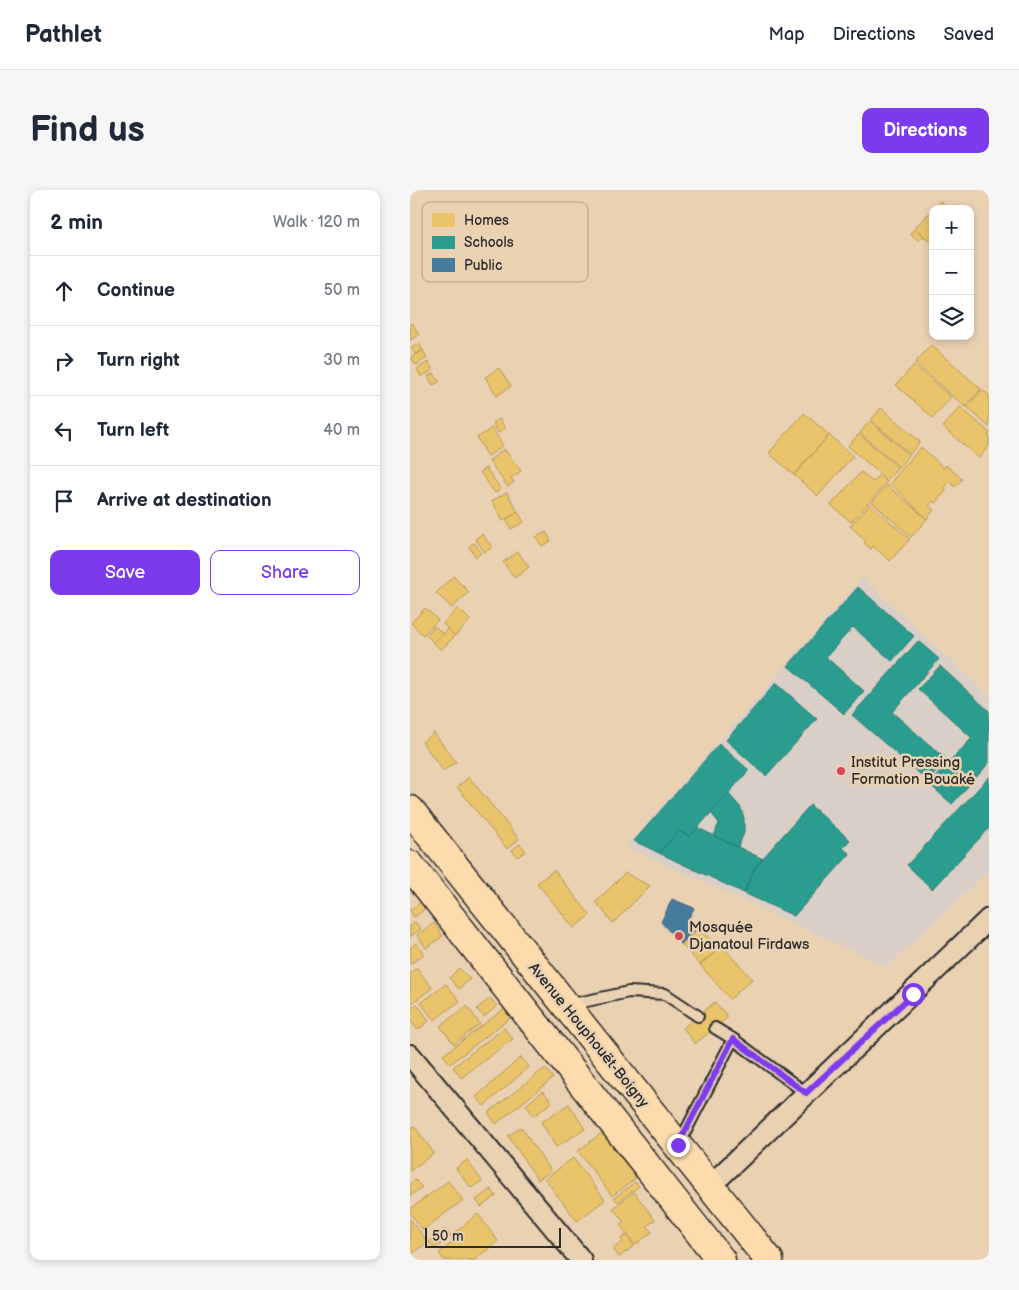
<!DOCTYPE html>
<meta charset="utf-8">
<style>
:root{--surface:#fff;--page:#f6f6f7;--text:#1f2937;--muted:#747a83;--line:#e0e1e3;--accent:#7c3aed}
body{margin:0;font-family:"Balsamiq Sans",sans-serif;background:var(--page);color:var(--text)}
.controls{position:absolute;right:15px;top:15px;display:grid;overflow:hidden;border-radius:10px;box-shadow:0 2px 8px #0003}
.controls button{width:45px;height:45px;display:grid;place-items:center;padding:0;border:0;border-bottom:1px solid var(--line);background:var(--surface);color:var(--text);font:25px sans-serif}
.scale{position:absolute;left:15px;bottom:12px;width:136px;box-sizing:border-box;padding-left:5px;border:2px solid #2b2b2b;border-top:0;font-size:14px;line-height:18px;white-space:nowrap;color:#2b2b2b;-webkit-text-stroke:4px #ead1b2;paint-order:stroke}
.stop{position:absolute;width:15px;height:15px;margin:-11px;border:4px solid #7c3aed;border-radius:50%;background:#fff}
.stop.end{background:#7c3aed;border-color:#fff;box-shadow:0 1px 5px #0008}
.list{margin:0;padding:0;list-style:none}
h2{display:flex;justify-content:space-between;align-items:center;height:65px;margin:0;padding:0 20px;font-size:21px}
h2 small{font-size:16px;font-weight:400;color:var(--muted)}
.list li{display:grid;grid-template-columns:32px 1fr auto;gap:15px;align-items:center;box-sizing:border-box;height:70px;padding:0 20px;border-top:1px solid var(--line)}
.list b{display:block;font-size:19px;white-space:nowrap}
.list em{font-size:16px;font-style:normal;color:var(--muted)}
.actions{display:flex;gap:10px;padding:15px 20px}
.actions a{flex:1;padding:11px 0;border:1px solid var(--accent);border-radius:10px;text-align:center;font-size:18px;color:var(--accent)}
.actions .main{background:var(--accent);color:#fff}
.icon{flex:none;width:28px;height:28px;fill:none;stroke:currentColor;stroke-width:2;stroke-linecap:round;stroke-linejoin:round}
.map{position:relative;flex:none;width:579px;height:1070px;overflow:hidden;border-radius:10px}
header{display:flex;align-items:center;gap:30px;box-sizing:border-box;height:70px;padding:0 25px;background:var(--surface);border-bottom:1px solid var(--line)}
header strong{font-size:24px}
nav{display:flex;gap:28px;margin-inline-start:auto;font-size:18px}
.intro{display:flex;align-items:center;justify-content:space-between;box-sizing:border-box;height:120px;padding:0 30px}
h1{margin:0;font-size:35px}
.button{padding:12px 22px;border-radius:10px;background:var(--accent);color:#fff;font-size:18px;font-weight:700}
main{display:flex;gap:30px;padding:0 30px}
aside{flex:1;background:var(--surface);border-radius:10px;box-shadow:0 2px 8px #0003}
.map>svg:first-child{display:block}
.built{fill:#dacfc7}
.homes{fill:#e9c46a;stroke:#b09657}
.schools{fill:#2a9d8f;stroke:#2a7b71}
.public{fill:#457b9d;stroke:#3d637b}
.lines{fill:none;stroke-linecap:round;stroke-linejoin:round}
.lane-casing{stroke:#2b2b2b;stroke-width:14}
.street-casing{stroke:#2b2b2b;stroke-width:24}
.highway-casing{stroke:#2b2b2b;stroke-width:31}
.lane{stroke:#ead1b2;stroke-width:10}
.street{stroke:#ead1b2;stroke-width:20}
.highway{stroke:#fedbac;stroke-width:28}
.route{stroke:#7c3aed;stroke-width:6}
.poi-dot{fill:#d1495b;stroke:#ead1b2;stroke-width:2}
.labels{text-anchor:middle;stroke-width:5;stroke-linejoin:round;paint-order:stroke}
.poi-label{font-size:15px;fill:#2b2b2b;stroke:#ead1b2;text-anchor:start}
.street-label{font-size:15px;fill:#2b2b2b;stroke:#ead1b2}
.key{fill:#ead1b2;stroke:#b19f8a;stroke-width:1}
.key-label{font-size:14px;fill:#2b2b2b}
</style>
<header>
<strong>Pathlet</strong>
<nav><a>Map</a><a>Directions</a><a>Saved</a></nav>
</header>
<div class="intro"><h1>Find us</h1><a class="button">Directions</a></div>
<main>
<aside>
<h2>2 min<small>Walk · 120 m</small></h2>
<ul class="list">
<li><svg class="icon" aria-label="ahead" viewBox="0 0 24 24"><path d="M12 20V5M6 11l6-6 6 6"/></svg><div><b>Continue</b></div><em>50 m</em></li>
<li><svg class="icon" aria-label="right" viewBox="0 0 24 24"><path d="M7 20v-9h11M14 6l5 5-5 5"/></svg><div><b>Turn right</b></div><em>30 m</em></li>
<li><svg class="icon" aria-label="left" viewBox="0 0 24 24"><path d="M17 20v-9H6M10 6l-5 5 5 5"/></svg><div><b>Turn left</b></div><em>40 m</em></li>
<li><svg class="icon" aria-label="arrive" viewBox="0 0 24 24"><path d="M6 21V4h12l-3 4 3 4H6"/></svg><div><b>Arrive at destination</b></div></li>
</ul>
<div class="actions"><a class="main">Save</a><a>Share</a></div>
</aside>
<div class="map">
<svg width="579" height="1070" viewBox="0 0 579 1070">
<rect width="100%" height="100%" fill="#ead1b2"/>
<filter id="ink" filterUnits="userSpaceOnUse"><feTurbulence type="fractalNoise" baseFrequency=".02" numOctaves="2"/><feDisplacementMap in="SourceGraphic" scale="10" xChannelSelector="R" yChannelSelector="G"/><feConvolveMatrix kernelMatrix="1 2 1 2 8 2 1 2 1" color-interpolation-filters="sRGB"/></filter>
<g filter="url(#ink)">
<!-- built -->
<path class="built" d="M453,388L579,506V681L477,777L216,656Z"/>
<!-- homes -->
<path class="homes" d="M530,11L539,19H523Z
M523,19V54L505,38Z
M505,38L514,46L509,51L500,43Z
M2,133L9,145L0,150V134Z
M9,154L13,160L6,165L1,158Z
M521,155L571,199L555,217L505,173Z
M13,160L17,168L6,175L1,167Z
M18,172L23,180L11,187L7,179Z
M504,175L541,207L523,228L486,195Z
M89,178L101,196L87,206L75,187Z
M24,183L29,192L23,195L18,186Z
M572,200L579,205V237L557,217Z
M550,217L579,242V256L569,268L533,237Z
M471,218L510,252L500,264L461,230Z
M394,223L419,245L384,285L359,263Z
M90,229L95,238L88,243L83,233Z
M460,231L499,265L489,277L450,243Z
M82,238L93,256L78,266L67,248Z
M449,244L488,278L477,290L438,256Z
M419,245L443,266L408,306L384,285Z
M511,257L534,278L536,275L552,289L545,297L540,292L534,298L537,300L525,313L523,311L519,316L524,320L517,329L480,293Z
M94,259L111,281L101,288L104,292L98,297L79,271Z
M76,278L91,299L85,303L70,282Z
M451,282L463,292L469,285L477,292L441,332L421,315Z
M477,295L517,329L501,347L462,312Z
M97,302L108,322L93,331L82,311Z
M460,314L500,349L480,371L463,356L461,359L454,353L456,351L440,336Z
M108,322L114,332L101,339L96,329Z
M136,342L141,351L132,356L126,347Z
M72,344L82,357L75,362L65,349Z
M64,353L71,363L66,367L59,357Z
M108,362L119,377L105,388L93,372Z
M43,386L59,402L42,418L26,403Z
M15,418L28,430L13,445L1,433Z
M48,418L60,430L45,446L33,434Z
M25,436L33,444L24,453L16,445Z
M38,439L45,446L31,460L24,453Z
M24,543L46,572L33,581L12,552Z
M59,587L109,649L97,659L47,597Z
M110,654L116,661L107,667L102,660Z
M144,680L180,725L164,738L127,693Z
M215,683L240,696L203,733L186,712Z
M11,712L16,718L4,727L0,720Z
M5,732L11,739L0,747V736Z
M24,733L33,746L16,758L7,745Z
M289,737L308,759L290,775L271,754Z
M6,753L14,764L0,774V758Z
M312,756L342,789L320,809L290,775Z
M7,778L22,798L0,815V783Z
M49,778L60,789L49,799L39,788Z
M36,794L50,811L24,830L11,813Z
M80,808L87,816L74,827L67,819Z
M305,812L318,827L285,854L273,838Z
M7,814L19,831L8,840L0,830V819Z
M57,816L70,834L44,854L30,836Z
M94,819L100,828L40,874L33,865Z
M94,838L103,849L51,888L43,877Z
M111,867L119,877L74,916L66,907Z
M135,878L143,888L86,934L78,923Z
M133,901L142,912L124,926L116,915Z
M159,914L175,939L146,957L131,932Z
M4,936L24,963L0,981V939Z
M111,937L141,981L128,990L98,946Z
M192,943L226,988L202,1006L168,961Z
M163,968L195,1010L167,1031L135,989Z
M57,970L72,991L61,998L46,978Z
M5,990L12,997L0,1006V994Z
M38,991L53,1010L13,1040L0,1023V1019Z
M225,992L229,996L208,1012L204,1008Z
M81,999L86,1006L71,1017L66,1010Z
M224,1002L245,1030L237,1036L242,1042L225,1055L210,1035L214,1032L203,1018Z
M68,1024L88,1051L64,1070H34L29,1063L48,1048L44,1043Z
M0,1029L18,1052L3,1063L0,1060Z
M35,1039L41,1045L25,1059L19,1052Z
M216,1045L224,1056L209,1067L203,1059L213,1052L211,1049Z"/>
<!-- schools -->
<path class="schools" d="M448,397L504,446L482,471L443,437L416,467L454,501L434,524L378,476Z
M508,451L529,469L482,522L537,570L518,591L442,525Z
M530,476L579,521V573L542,614L519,594L562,548L508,499Z
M366,493L407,529L356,586L316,550Z
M309,554L339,580L301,623L280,646L269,641L249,663L224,651Z
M579,587V638L522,699L497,675Z
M318,603L331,618L334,628V643L328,657L304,646L309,633L301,623Z
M400,615L440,650L433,658L440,664L384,726L334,703L345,677Z
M288,638L353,669L345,677L334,703L249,663L269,641L280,646Z"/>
<!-- public -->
<path class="public" d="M262,709L284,718L277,732L289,737L271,754L251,732Z"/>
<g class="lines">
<defs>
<path id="lane" d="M158,815L219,802L255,804L288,826
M323,849L396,903
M269,954L323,849L305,838"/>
<path id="street" d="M0,865L171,1070
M300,996L579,729"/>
<path id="highway" d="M0,620L359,1070
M0,675L311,1070"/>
</defs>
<!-- lane casing -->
<use href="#lane" class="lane-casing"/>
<!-- street casing -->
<use href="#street" class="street-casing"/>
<!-- highway casing -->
<use href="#highway" class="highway-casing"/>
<!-- lane -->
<use href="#lane" class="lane"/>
<!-- street -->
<use href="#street" class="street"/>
<!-- highway -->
<use href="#highway" class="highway"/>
</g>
</g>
<g class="lines" filter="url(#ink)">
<!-- route -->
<path class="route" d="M268,955L323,849L396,903L503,804"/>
</g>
<!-- markers -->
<g class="poi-dot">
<circle cx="431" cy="581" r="5"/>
<circle cx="269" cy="746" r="5"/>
</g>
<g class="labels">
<!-- poi labels -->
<g class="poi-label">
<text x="441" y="577">Institut Pressing<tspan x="441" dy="17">Formation Bouaké</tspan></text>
<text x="279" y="742">Mosquée<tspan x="279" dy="17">Djanatoul Firdaws</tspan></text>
</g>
<!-- street labels -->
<g class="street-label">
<text transform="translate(179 845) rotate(51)" y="5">Avenue Houphouët-Boigny</text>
</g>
</g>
<!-- legend -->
<rect x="12" y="12" width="166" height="80" rx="8" class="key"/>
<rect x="22" y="23" width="23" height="14" fill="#e9c46a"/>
<rect x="22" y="46" width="23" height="13" fill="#2a9d8f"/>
<rect x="22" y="68" width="23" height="14" fill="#457b9d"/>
<g class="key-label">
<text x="54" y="35">Homes</text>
<text x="54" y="57">Schools</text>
<text x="54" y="80">Public</text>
</g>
</svg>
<div class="controls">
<button>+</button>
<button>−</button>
<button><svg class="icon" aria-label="layers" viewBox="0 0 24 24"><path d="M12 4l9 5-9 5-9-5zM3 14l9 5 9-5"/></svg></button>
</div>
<div class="scale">50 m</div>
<div class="stop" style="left:503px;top:804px"></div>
<div class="stop end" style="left:268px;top:955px"></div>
</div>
</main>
